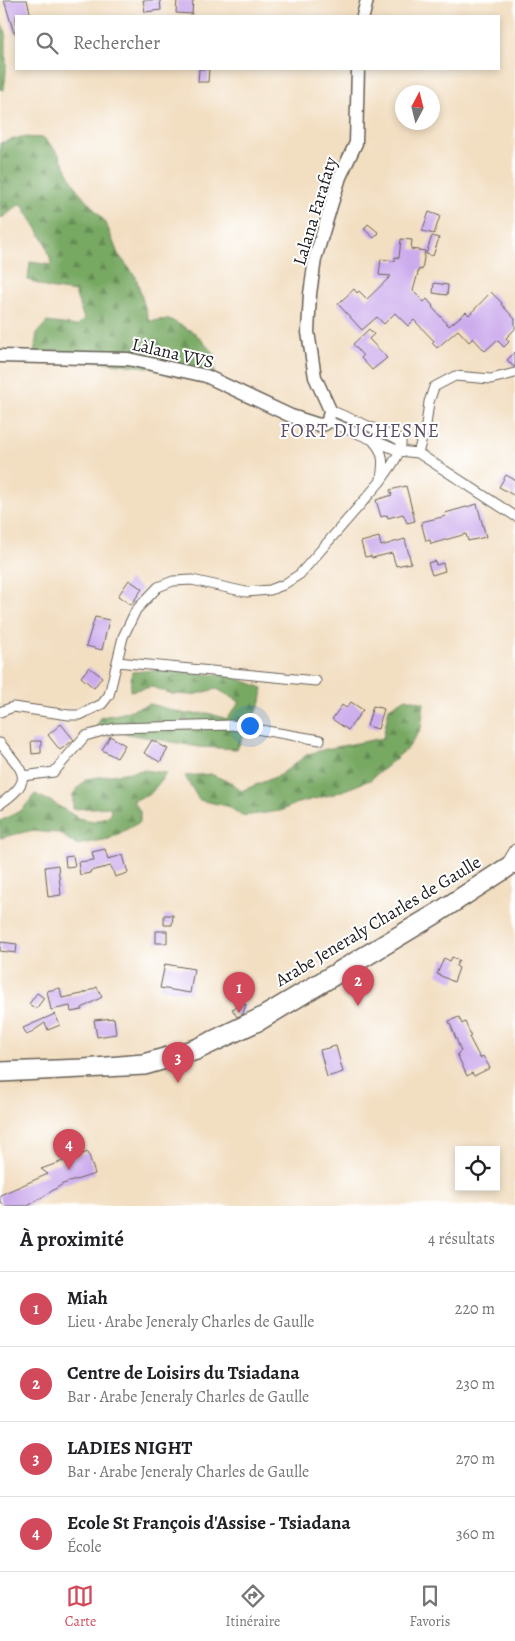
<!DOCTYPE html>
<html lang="fr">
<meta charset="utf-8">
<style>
:root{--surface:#fff;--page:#f2f2f2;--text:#202124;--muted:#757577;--line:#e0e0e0;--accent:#d1495b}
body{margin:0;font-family:Alegreya,serif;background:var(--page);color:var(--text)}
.controls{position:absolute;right:15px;bottom:15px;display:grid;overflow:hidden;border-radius:0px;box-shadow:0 2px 8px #0003}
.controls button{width:45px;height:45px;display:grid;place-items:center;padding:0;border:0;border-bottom:1px solid var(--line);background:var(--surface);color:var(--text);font:25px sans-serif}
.compass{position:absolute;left:395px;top:85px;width:45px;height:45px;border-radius:50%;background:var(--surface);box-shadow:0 2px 8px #0003;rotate:7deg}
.you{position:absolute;left:249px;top:725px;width:18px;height:18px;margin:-12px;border:4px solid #fff;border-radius:50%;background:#1a73e8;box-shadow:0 0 0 8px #1a73e833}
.badge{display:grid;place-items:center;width:32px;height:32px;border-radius:50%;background:var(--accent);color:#fff;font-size:16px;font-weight:700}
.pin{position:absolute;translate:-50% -41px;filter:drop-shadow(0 1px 2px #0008)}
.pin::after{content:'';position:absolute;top:26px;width:18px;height:15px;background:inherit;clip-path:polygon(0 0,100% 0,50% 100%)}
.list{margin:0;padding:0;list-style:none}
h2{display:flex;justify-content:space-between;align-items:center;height:65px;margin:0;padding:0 20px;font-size:21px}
h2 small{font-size:16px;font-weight:400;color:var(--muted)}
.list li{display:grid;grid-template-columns:32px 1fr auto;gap:15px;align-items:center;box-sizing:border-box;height:75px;padding:0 20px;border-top:1px solid var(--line)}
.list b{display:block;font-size:19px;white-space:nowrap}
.list p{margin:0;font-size:16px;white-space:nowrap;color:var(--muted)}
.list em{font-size:16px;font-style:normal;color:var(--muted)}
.icon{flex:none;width:28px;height:28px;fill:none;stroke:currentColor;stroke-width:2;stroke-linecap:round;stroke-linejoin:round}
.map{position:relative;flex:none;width:515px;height:1206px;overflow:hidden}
.search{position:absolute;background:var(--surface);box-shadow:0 2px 8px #0003;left:15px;right:15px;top:15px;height:55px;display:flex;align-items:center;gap:12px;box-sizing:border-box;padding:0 18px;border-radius:0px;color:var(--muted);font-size:19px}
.sheet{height:365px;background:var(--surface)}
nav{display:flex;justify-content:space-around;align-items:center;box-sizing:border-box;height:70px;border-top:1px solid var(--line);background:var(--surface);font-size:14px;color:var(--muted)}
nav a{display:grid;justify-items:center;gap:2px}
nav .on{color:var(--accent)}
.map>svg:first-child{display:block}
.forest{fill:url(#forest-firs);stroke:#4a6240}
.building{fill:#ccaced}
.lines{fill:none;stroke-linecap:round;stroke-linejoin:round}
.minor-casing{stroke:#676056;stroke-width:11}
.tertiary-casing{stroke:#676056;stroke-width:14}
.secondary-casing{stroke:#676056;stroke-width:15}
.minor{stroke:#fff;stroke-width:9}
.tertiary{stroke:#fff;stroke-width:11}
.secondary{stroke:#fff;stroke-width:12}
.labels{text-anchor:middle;stroke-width:4;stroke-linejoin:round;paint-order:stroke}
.street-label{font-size:18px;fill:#1c1c1c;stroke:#fff}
.neighbourhood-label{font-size:19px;letter-spacing:1px;fill:#5a4e65;stroke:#fff}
</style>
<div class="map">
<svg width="515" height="1206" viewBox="0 0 515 1206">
<defs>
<pattern id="forest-firs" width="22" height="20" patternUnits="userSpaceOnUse" patternTransform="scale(1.25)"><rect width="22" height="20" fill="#78a963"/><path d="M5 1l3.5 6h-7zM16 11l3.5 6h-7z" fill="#628951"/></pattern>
</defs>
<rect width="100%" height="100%" fill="#fff"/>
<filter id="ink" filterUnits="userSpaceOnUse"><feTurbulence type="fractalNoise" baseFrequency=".02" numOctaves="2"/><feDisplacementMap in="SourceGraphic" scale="10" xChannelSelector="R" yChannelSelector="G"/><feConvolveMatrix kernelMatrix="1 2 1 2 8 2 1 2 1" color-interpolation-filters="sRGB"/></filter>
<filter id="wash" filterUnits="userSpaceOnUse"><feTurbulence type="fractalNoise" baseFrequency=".0096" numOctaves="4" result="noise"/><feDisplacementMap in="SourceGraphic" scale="20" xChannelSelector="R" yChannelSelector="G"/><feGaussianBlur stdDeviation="1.12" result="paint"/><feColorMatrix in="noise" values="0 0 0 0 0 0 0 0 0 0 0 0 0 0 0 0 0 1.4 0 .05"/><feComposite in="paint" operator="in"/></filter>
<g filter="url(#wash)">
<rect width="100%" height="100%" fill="#f2dec1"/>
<!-- forest -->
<path class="forest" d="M0,20L6,32V72L4,90L0,89Z
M21,137L44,138L59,154L77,189L106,223L118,254L136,277L149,321L169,319L195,333L215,355L214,375L34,354L37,333L47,322L77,326L84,319L75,292L48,288L28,280L30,262L52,265L45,242L21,203L5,216L0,218V143Z
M166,669L199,674L228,675L263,688L261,702L237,749L199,747L96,728L101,717L119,714L150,704L186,714L208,713L227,719L240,702L217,689L192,695L172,694L152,687L130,691L132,672Z
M406,698L424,703L421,729L408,748L370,780L334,794L298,803L280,811L243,816L227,806L199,800L185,776L211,774L233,784L241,791L280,775L308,754L326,749L383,738L389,708Z
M143,770L167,773L151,793L133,801L140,811V822L109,839L76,845L59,833L29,831L0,838V821L22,810L35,794L52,802L78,818L94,821L110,815L111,807L73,809V794L86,779Z"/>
<g id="blocks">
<!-- building -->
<path class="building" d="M4,0H27L31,16H16V33H14Z
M143,0H160L161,10L145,12Z
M177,0H193L192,14L176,13Z
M199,69H209L208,82H198Z
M429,212L440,216L434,234L422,231Z
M368,224L379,233L374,238L364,229Z
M432,236L439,238L433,256L426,254Z
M401,239L412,240L411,249L425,251L422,270L419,269L413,291L424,302L427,299L433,306L432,307L449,326L466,312L469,315L491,292L502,303L501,304L515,319V329L506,338L509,342L504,347L497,340L485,351L473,338L469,342L458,330L437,348L432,343L434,341L414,320L408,326L395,313L384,324L377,317L362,330L338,304L354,289L357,293L359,291L367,299L391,276L379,275L381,259L395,261V257L399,258Z
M434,283L448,285L447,295L433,293Z
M369,329L374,334L369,339L387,358L372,370L361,358L363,356L353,344Z
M515,352V367H514L507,360Z
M506,475L515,480V496L499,487Z
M406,486L415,521L407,523L403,514L388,518L387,515L381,517L376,500L392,495L390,490Z
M477,504L486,537L468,541L466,534L431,544L430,540L426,541L421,522L446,516L445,513Z
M379,537L381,546L405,539L411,563L396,566L392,553L372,558L371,556L365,557L361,542Z
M435,561L436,565L443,563L445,571L432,575L428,563Z
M129,580L142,589L131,605L118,596Z
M95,617L109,620L102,650L86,646Z
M89,667L102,677L94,688L81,677Z
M351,702L363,710L348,730L332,719L342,705L346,708Z
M373,706L384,709L378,729L367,726Z
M61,724L74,740L60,750L48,735Z
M110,736L125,745L117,758L102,750Z
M152,740L168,749L160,762L144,753Z
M31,741H41V753L32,754Z
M105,849L108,859L123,855L128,873L115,877L111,866L90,871V873L80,875L78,862L94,860L92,852Z
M73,856L75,866L66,867L65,857Z
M58,865L61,895L48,897L45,867Z
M164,915H173L172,925H164Z
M156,931H167V943H156Z
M1,942L17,944L16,953L0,951Z
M452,957L459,960L456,966L459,968L454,982L437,974L444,958L450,961Z
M165,964L194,969L190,993L160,988Z
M97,987L102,997L82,1008V1010L71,1012L70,1006L51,1010L47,991L60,988L62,998L82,994Z
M37,993L44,998L36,1009L29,1004Z
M246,1004L243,1014L237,1017L232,1009Z
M55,1014L60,1025L48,1030L45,1023L27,1035L23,1028Z
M459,1017L462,1024L465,1022L471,1036L469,1037L480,1058L483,1056L490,1068L474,1076L472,1073L467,1076L457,1054L461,1051L449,1021Z
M114,1018L116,1034L97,1037L94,1020Z
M336,1046L343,1072L327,1077L320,1050Z
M88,1152L95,1174L63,1184L28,1206H5L0,1201V1195L48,1174L41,1169Z"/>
</g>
</g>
<g filter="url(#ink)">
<use href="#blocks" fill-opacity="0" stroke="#676056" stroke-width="1"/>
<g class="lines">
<defs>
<path id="minor" d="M328,421L399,451L418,453L515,516
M374,442C385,453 383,465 381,479
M418,453L426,425L429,402L434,387L455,376L491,379L515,373
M117,662L316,681
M0,712L13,707L69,715H80L102,704L109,695L123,637L136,610L158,587L173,581L192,580L246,592L270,590L283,585L300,574L380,482C387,472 403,452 401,441L392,436L330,410
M0,743C23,772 36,779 0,804
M23,776L54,772L85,736L114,728L232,725L320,740
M506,864L515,849"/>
<path id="tertiary" d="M0,1068L84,1065L143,1060L195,1045L260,1014L435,910L507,863L515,860
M0,1076L145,1069L197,1054L261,1024L438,917L515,867"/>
<path id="secondary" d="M363,16L367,0
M0,356L128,359L206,376L291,416L319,425L325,424L328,421L330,410L315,377L308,332L310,294L315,259L330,209L340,177L356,143L358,69"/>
</defs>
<!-- minor casing -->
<use href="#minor" class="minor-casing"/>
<!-- tertiary casing -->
<use href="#tertiary" class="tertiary-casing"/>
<!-- secondary casing -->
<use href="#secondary" class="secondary-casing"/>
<!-- minor -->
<use href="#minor" class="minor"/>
<!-- tertiary -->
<use href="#tertiary" class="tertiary"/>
<!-- secondary -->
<use href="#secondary" class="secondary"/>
</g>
</g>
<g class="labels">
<!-- street labels -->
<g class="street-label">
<text transform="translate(315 211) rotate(-73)" y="6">Lalana Farafaty</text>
<text transform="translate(173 353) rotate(13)" y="6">Làlana VVS</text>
<text transform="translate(378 921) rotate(-31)" y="6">Arabe Jeneraly Charles de Gaulle</text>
</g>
<!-- neighbourhood labels -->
<g class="neighbourhood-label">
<text x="360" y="437">FORT DUCHESNE</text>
</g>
</g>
</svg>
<div class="controls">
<button><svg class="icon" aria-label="locate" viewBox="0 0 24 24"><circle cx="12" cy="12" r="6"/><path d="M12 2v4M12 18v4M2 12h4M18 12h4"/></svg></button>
</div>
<svg class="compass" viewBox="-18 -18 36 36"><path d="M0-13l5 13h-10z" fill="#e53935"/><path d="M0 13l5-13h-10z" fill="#757577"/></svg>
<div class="you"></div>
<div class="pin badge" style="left:239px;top:1013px">1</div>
<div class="pin badge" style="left:358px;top:1006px">2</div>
<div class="pin badge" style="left:178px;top:1083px">3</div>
<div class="pin badge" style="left:69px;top:1170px">4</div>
<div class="search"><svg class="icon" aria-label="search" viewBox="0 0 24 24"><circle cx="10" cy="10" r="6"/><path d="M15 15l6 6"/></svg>Rechercher</div>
</div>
<section class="sheet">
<h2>À proximité<small>4 résultats</small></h2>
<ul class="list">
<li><span class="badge">1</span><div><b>Miah</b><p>Lieu · Arabe Jeneraly Charles de Gaulle</p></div><em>220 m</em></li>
<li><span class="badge">2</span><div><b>Centre de Loisirs du Tsiadana</b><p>Bar · Arabe Jeneraly Charles de Gaulle</p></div><em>230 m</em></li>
<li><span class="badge">3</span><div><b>LADIES NIGHT</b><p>Bar · Arabe Jeneraly Charles de Gaulle</p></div><em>270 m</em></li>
<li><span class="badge">4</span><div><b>Ecole St François d'Assise - Tsiadana</b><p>École</p></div><em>360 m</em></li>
</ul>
</section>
<nav>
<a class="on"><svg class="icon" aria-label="map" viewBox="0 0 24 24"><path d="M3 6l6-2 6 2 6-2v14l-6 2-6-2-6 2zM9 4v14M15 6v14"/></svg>Carte</a>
<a><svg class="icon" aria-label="directions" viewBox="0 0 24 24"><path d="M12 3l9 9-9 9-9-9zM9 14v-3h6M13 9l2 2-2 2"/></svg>Itinéraire</a>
<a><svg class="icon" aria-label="saved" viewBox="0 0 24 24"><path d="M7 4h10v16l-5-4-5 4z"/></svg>Favoris</a>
</nav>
